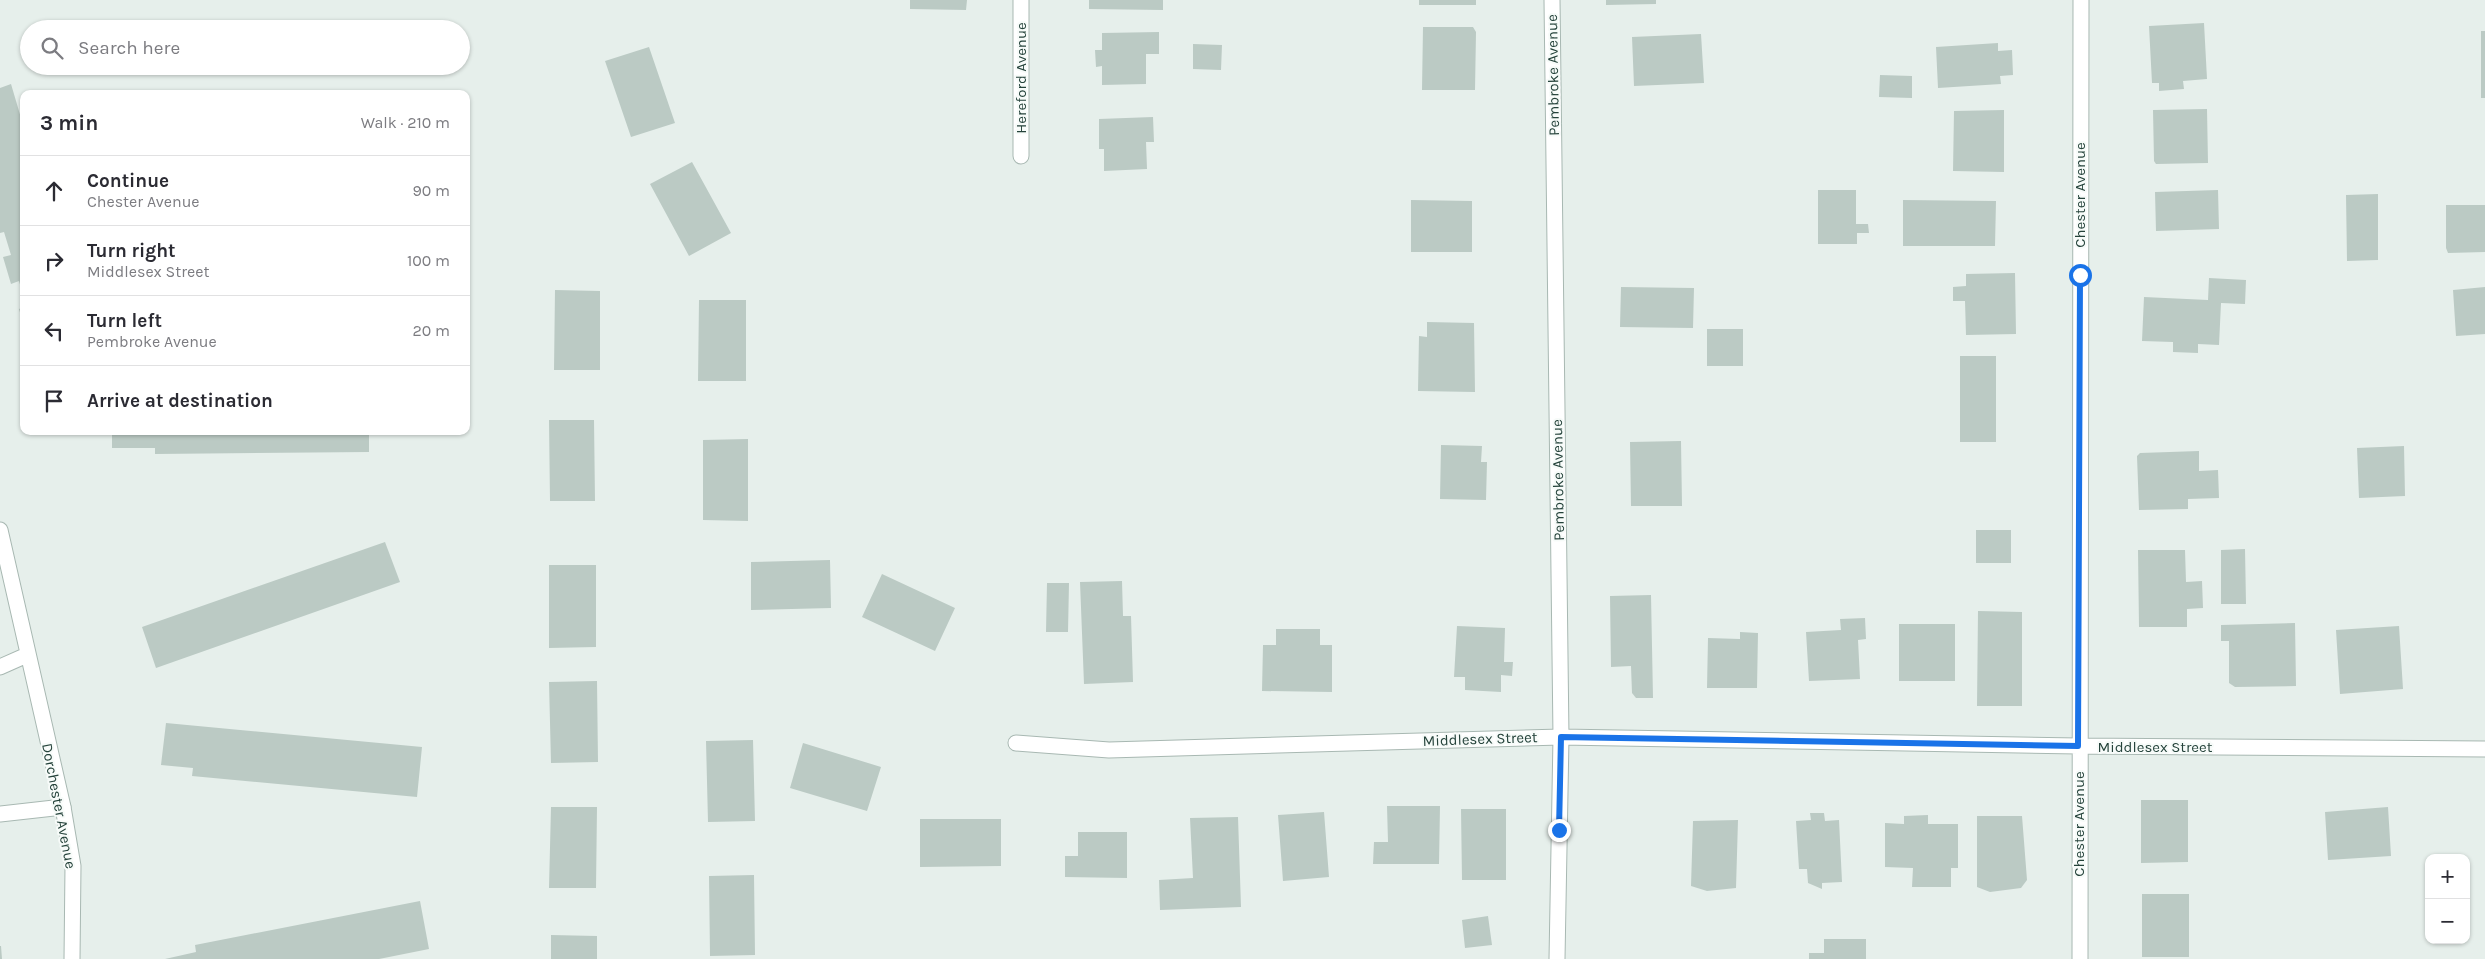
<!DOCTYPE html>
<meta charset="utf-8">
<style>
:root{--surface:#fff;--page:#f2f2f3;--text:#2b2b33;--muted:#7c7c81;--line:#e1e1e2}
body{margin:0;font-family:Karla,sans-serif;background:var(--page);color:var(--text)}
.controls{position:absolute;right:15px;bottom:15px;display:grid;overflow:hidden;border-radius:10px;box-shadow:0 1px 4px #0004}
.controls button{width:45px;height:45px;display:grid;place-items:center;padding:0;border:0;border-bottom:1px solid var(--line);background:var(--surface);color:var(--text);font:25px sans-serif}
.stop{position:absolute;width:15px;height:15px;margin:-11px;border:4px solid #1a73e8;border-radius:50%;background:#fff}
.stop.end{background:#1a73e8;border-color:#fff;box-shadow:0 1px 5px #0008}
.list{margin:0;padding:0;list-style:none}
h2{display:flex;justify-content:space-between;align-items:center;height:65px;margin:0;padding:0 20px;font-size:21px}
h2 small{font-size:16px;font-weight:400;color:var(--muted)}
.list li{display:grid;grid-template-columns:32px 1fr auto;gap:15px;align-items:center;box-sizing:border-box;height:70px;padding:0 20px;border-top:1px solid var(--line)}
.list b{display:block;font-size:19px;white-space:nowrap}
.list p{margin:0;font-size:16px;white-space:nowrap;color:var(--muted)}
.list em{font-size:16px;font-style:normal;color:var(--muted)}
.icon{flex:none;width:28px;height:28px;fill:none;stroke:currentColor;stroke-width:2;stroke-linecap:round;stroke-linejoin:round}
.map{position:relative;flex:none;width:2485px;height:959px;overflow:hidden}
.search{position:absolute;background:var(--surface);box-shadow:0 1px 4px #0004;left:20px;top:20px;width:450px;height:55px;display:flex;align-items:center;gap:12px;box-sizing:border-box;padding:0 18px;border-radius:28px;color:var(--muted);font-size:19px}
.panel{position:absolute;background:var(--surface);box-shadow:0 1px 4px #0004;left:20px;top:90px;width:450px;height:345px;border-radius:10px}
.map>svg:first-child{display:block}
.building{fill:#bbcac4}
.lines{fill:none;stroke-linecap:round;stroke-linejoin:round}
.service-casing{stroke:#a8b8b2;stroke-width:17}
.minor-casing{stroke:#a8b8b2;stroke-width:17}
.service{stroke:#fff;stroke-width:15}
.minor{stroke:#fff;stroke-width:15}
.route{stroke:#1a73e8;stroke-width:6}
.labels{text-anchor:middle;stroke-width:4;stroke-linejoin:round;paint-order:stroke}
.street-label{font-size:15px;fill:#24423a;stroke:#f7fbf9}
</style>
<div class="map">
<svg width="2485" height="959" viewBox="0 0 2485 959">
<rect width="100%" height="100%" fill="#e6efeb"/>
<!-- building -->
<path class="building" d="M910,0H967L966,10L910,9Z
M1089,0H1163V10L1089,9Z
M1419,0H1476V5H1419Z
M1606,0H1656V4L1606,5Z
M2204,23L2207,79L2183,81L2184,89L2159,91V83H2152L2149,26Z
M1423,27H1473L1476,32L1475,90H1422Z
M2481,31H2485V98H2481Z
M1159,32V54H1146V84L1102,85V66L1096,67L1095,50H1102V33Z
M1701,34L1704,83L1634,86L1632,37Z
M1998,43V51L2012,50L2013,75L2000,76L2001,84L1938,88L1936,47Z
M1193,44L1222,45L1221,70L1193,69Z
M649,47L675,123L631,137L605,61Z
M1880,75L1912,76V98L1879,97Z
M11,84L24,128L23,295L19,281L11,284L3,257L11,255L4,232L0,233V88Z
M2207,109L2208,163L2156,164L2154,161L2153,110Z
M2004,110V172L1953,171L1954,111Z
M1153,117L1154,142H1146L1147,169L1104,171V149H1099V119Z
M692,162L731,233L689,256L650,184Z
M1818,190H1856V224H1868L1869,233H1857V244H1818Z
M2218,190L2219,229L2156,231L2155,192Z
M2378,194V260L2347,261L2346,195Z
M1411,200L1472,201V252H1411Z
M1903,200L1996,201L1995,246H1903Z
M2446,205H2485V252L2448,253L2446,248Z
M2015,273L2016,334L1966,335L1965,301H1953V287L1966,286V274Z
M2209,278L2246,280L2245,304L2221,303L2219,345L2198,344V353L2173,352V342L2142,341L2144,297L2208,300Z
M1621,287L1694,288L1693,328L1620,327Z
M2485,287V334L2456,336L2453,290Z
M555,290L600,291V370H554Z
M699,300H746V381H698Z
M24,307V323H23L19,309Z
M1427,322L1474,323L1475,392L1418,391L1419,336L1427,337Z
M1707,329H1743V366H1707Z
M1960,356H1996V442H1960Z
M549,420H594L595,501H550Z
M112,431H369V452L155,454V448H112Z
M748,439V521L703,520V440Z
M1681,441L1682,506H1631L1630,442Z
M1441,445L1482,446L1481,462H1487L1486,500L1440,499Z
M2404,446L2405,496L2359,498L2357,448Z
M2199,451V471L2218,470L2219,498L2188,499V509L2139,510L2137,456L2140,453Z
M1976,530H2011V563H1976Z
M385,542L400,582L156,668L142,627Z
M2245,549L2246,604H2221V550Z
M2138,550H2185L2186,582L2202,581L2203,608L2187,609V627H2139Z
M830,560L831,608L751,610V562Z
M549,565H596V647L549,648Z
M882,574L955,608L935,651L862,617Z
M1122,581L1123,616H1131L1133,682L1084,684L1080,582Z
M1047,583H1069L1068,632H1046Z
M1651,595L1653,698H1636L1632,693L1631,666L1611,667L1610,596Z
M1978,611L2022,612V706H1977Z
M1865,618L1866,639L1858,640L1860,679L1809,681L1806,632L1841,630L1840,619Z
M2295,623L2296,686L2235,687L2229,683V641H2221V625Z
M1899,624H1955V681H1899Z
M1457,626L1505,628L1504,662H1513L1512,676L1501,675V692L1465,690V677H1454Z
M2399,626L2403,689L2340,694L2336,630Z
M1276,629H1320V645H1332V692L1262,691L1263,645H1276Z
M1740,632L1758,633L1757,688H1707L1708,638L1740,639Z
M597,681L598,762L551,763L549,682Z
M166,723L422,747L417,797L192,776L193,768L161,765Z
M753,740L755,821L708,822L706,741Z
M803,743L881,767L867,811L790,788Z
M2141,800H2188V862L2141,863Z
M1387,806H1440L1439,864H1373L1374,842H1388Z
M551,807H597L596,888H549Z
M2388,807L2391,856L2328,860L2325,812Z
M1461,809H1506V880H1462Z
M1324,812L1329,877L1283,881L1278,815Z
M1810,813H1824L1825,821L1839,820L1842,882L1822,883V889L1808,883L1807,869H1799L1796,821L1811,820Z
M1928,815V824H1958V868H1951V887H1912L1913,868L1885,867V823L1904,824V816Z
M1977,816H2022L2027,880L2021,888L1990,892L1977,887Z
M1238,817L1241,907L1160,910L1159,880L1193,878L1190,818Z
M920,819H1001V866L920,867Z
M1738,820L1736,888L1707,891L1691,886L1693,821Z
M1078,832H1127V878L1065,877V856H1078Z
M754,875L755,955L710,956L709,876Z
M2142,894H2189V957H2142Z
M420,901L429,949L379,959H165L196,952L195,945Z
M1488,916L1492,945L1465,948L1462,920Z
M551,935L597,936V959H551Z
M1824,939H1866V959H1809V953H1824Z
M0,946H1L2,959H0Z"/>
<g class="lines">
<defs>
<path id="service" d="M0,814L63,807"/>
<path id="minor" d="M1552,0L1561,737L1557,959
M1021,156V0
M0,530L63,807L73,866L72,959
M0,667L27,655
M1016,743L1109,750L1561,737L2078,746L2485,749
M2080,959L2081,0"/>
</defs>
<!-- service casing -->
<use href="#service" class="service-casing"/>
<!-- minor casing -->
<use href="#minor" class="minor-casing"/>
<!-- service -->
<use href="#service" class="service"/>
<!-- minor -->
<use href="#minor" class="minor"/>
</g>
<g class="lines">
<!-- route -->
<path class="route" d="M1559,830L1561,737L2078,746L2080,275"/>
</g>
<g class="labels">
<!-- street labels -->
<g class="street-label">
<text transform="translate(1553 75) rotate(-91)" y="5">Pembroke Avenue</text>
<text transform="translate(1021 78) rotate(-90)" y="5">Hereford Avenue</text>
<text transform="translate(2080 195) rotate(-90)" y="5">Chester Avenue</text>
<text transform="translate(1558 480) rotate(-91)" y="5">Pembroke Avenue</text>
<text transform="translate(1480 739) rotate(-2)" y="5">Middlesex Street</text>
<text x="2155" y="752">Middlesex Street</text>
<text transform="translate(59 806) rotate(79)" y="5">Dorchester Avenue</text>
<text transform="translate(2079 824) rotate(-90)" y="5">Chester Avenue</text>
</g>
</g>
</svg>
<div class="controls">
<button>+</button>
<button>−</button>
</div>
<div class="stop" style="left:2080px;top:275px"></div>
<div class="stop end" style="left:1559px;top:830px"></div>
<div class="search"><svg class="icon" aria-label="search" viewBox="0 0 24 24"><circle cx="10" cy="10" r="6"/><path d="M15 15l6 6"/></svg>Search here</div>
<section class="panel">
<h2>3 min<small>Walk · 210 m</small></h2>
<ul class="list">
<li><svg class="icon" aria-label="ahead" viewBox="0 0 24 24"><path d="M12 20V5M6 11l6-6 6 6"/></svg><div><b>Continue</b><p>Chester Avenue</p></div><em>90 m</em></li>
<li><svg class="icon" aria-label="right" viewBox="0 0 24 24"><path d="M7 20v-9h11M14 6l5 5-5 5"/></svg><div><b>Turn right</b><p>Middlesex Street</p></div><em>100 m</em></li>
<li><svg class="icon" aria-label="left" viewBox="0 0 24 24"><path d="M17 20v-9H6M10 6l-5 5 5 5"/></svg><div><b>Turn left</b><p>Pembroke Avenue</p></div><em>20 m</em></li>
<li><svg class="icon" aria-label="arrive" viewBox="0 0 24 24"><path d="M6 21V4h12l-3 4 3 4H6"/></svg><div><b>Arrive at destination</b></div></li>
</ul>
</section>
</div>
